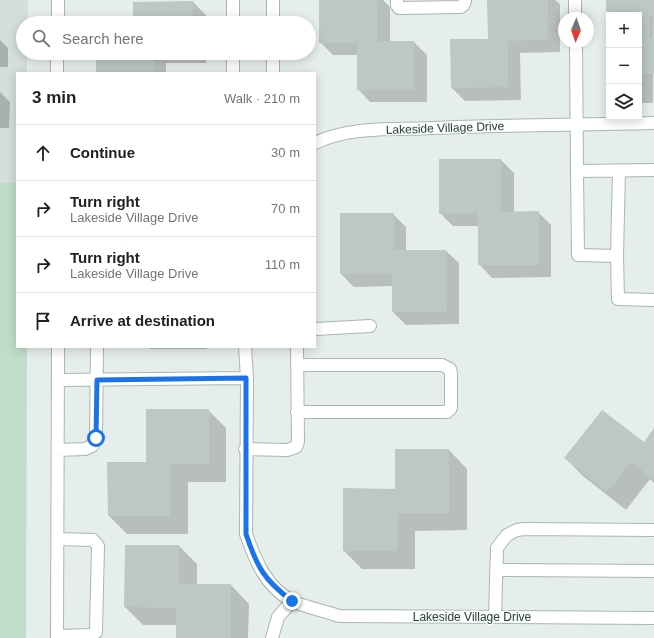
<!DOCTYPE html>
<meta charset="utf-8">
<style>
:root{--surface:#fff;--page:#f2f2f2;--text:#202124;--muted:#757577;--line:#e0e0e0}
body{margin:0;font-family:Arial,sans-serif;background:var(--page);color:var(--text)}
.controls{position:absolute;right:12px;top:12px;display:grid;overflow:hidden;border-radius:0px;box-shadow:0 2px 10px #0003}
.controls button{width:36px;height:36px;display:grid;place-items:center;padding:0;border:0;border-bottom:1px solid var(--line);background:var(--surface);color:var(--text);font:20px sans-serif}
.compass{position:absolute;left:558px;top:12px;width:36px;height:36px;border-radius:50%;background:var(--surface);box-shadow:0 2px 10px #0003;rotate:182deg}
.stop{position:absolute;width:12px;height:12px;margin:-9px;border:3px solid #1a73e8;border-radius:50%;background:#fff}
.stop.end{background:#1a73e8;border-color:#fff;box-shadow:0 1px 4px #0008}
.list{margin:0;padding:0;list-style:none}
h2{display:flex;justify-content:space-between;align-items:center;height:52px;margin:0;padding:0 16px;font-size:17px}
h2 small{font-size:13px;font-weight:400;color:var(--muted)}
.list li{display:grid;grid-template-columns:26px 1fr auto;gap:12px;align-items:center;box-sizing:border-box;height:56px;padding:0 16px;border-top:1px solid var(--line)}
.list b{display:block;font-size:15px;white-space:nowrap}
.list p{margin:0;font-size:13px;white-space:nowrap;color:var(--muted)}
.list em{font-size:13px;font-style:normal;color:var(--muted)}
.icon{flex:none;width:22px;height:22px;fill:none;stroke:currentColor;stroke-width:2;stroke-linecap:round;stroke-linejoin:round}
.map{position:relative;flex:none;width:654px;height:638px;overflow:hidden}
.search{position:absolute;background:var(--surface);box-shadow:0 2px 10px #0003;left:16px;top:16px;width:300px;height:44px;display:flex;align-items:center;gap:10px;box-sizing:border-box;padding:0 14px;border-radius:22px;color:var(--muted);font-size:15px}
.panel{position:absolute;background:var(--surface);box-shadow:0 2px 10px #0003;left:16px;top:72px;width:300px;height:276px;border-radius:0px}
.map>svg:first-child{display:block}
.built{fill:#d4deda}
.green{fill:#c1ddca}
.shadow{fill:#0003}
.building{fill:#bcc8c4}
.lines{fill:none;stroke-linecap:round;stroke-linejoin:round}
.minor-casing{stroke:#a9b6b2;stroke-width:14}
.minor{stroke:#fff;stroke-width:12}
.route{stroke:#1a73e8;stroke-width:5}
.labels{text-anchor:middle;stroke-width:3;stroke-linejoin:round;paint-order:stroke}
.street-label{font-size:12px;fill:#263f3a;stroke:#f7faf9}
</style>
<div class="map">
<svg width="654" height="638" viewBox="0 0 654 638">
<rect width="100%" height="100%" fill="#e6eeeb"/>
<!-- built -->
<path class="built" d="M0,0H28V23H23V53H27V73H17V183H0Z"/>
<!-- green -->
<path class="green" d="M0,183H17V347H27L26,638H0Z"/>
<!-- shadow -->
<path class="shadow" d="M320,0H383L390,7V42H414L427,55V102H370L358,89V55H333L320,42Z
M488,0H555L560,4V52L520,53L521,100L465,101L452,88L489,40Z
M607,0H654L653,103H639V15H609V75Z
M193,2L206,15V23H134Z
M0,40L8,48V67H0Z
M97,53H206V63H166V73H97Z
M0,92L10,102L9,128H0Z
M501,160L514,173V212H538L551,225V277L492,278L480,265L479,226H453L440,213Z
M393,214L406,227V251H446L459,263V324L406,325L393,312V286L354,287L341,274Z
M149,347H207V349H150Z
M208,410L226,428V482H188V534H127L109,516L147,463Z
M654,430V483L650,479L626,510L583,476L565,458L644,443Z
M449,450L467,469V530L415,531V569H362L344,551L396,490Z
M179,546L197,564V585H231L249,604L248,638H177V625H143L125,607Z"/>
<!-- building -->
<path class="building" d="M319,0H377V41H414V90H357V43H319Z
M487,0H548V40L508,41V87L451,88L450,39H488Z
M606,0H654V16H650V38H654V74H639V15H606Z
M193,1V23H133V2Z
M96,53H154V73H96Z
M439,159H501V212L539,211V265H478V213L439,214Z
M340,213H394V250H446L447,312H392V274H340Z
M146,409H209V464H170V516H108L107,462H146Z
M602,410L644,442L654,428V480L631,462L607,492L564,458Z
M395,449H449V513H398L397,551H343V488L395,489Z
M125,545H179V584H231V638H176V608L124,607Z"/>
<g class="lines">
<defs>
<path id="minor" d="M233,0V23
M397,0V5L399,8L461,7L464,4L465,0
M575,0V18
M58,23V0
M273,23V0
M576,42L577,171
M57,53V73
M233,53V73
M273,53V73
M315,143C350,126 393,130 432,128C506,125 580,125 654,123
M654,170L577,171L578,255L617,256L618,299L654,300
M617,256L619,170
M315,329L370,326
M245,347L247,378L246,534C255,560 266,587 292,601C304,607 326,611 339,616L654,618
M297,365H442L450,369L451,373V408L447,412H297
M58,380L247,378
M245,449L287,450L296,447L298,442L297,347
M58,450L85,449L92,446L96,437L97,347
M497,570L654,571
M495,617L497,548L507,535L517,530L524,529L654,530
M57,636L90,635L96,632L98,546L93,540L57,539
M57,638L58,347
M272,638L278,617L292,601"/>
</defs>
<!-- minor casing -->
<use href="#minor" class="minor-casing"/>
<!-- minor -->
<use href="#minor" class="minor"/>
</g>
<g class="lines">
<!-- route -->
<path class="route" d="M96,438L97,380L246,378V534C257,567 264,580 292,601"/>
</g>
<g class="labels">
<!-- street labels -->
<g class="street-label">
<text transform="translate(445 128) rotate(-2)" y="4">Lakeside Village Drive</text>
<text x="472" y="621">Lakeside Village Drive</text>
</g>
</g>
</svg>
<div class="controls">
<button>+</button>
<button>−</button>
<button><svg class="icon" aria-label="layers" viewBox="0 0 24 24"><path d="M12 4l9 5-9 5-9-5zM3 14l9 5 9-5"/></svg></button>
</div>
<svg class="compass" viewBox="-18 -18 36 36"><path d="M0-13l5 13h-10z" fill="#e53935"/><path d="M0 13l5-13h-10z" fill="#757577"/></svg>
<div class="stop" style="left:96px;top:438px"></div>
<div class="stop end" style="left:292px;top:601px"></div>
<div class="search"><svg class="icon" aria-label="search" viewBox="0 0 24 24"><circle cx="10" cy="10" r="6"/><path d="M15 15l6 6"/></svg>Search here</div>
<section class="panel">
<h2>3 min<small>Walk · 210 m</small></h2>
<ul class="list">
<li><svg class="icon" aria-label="ahead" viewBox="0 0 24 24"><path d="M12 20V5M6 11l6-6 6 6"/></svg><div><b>Continue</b></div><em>30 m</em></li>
<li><svg class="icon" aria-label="right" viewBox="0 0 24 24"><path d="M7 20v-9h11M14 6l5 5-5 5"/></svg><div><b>Turn right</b><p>Lakeside Village Drive</p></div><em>70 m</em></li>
<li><svg class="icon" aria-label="right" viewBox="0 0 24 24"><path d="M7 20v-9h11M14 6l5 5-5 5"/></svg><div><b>Turn right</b><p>Lakeside Village Drive</p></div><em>110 m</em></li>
<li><svg class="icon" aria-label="arrive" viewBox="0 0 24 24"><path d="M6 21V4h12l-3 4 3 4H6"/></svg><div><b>Arrive at destination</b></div></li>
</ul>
</section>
</div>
